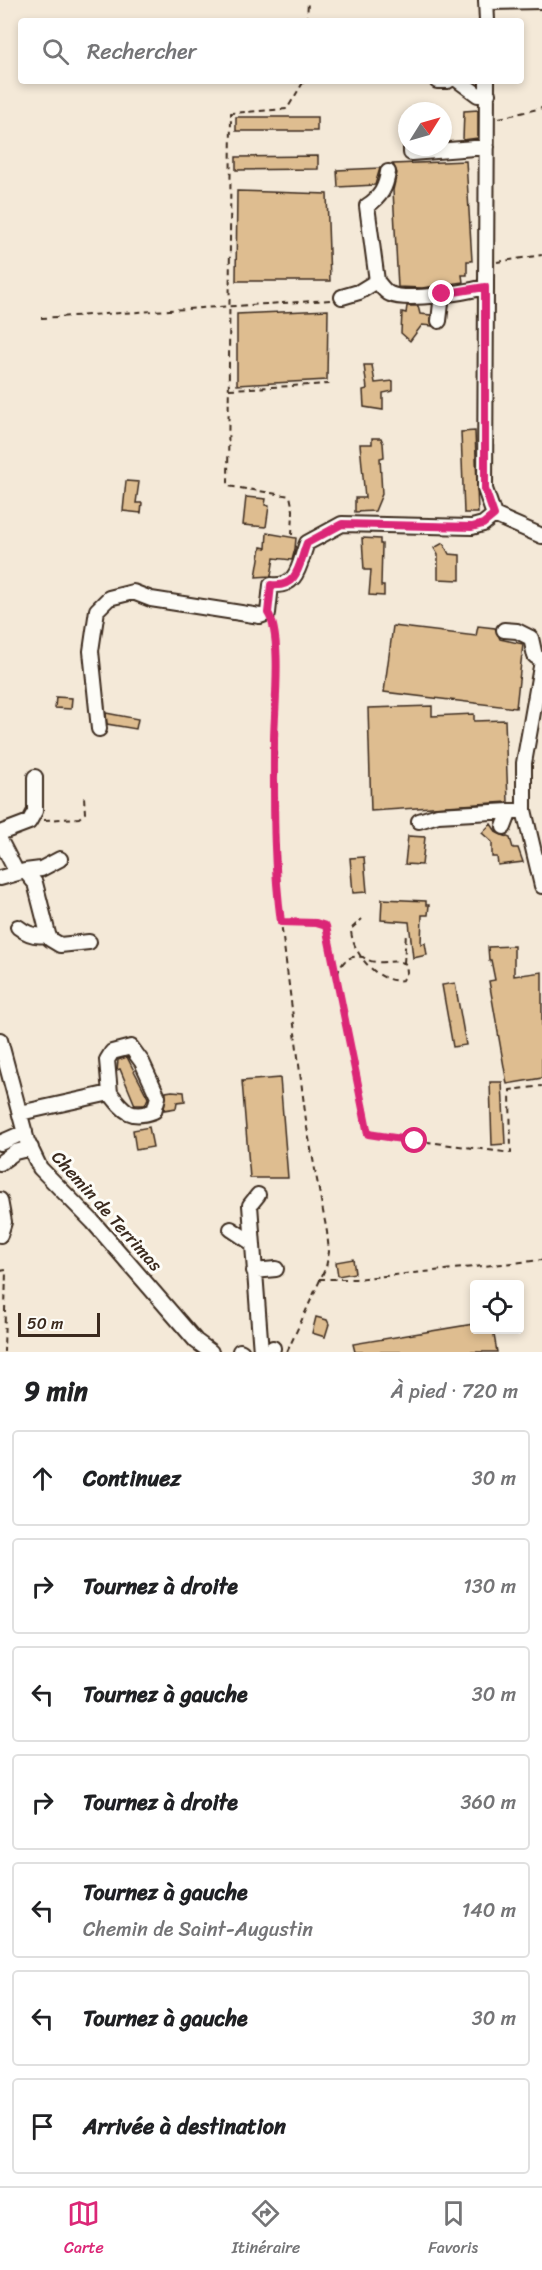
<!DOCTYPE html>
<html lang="fr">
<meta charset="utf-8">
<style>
:root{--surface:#fff;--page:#f6f6f6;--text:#202124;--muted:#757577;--line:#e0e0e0;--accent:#db2777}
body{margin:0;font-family:Sriracha,sans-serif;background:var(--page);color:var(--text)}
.controls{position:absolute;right:18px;bottom:18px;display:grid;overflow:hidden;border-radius:6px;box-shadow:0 3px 9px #0003}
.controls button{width:54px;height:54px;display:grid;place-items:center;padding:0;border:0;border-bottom:2px solid var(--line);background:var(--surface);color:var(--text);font:30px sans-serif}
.compass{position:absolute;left:398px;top:102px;width:54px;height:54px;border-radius:50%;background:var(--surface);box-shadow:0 3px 9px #0003;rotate:53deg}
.scale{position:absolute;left:18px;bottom:15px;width:82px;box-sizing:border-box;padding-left:6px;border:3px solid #3b2a1e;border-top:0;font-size:16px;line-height:21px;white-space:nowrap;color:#3b2a1e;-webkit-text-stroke:4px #fdfcf7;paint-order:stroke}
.stop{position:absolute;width:18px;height:18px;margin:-14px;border:4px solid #db2777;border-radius:50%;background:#fff}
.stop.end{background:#db2777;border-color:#fff;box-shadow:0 2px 6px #0008}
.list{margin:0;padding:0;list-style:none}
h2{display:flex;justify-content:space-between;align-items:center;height:78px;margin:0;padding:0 24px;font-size:26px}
h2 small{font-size:20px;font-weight:400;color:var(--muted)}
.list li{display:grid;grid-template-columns:39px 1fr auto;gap:18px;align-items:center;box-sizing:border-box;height:96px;margin:0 12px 12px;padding:0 12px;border:2px solid var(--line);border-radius:6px}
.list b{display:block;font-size:22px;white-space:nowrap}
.list p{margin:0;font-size:20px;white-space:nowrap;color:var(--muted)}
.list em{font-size:20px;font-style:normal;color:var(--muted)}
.icon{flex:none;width:33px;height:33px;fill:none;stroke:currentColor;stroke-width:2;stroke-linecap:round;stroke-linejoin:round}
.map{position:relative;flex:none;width:542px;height:1352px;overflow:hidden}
.search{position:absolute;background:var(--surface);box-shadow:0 3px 9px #0003;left:18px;right:18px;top:18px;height:66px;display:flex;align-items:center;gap:15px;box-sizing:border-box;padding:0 21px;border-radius:6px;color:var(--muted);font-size:22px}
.sheet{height:834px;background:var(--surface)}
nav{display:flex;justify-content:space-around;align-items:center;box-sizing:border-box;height:84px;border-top:2px solid var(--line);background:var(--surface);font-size:16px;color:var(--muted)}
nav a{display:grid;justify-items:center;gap:3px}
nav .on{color:var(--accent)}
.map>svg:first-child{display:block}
.building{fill:#debd90;stroke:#3b2a1e;stroke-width:1.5}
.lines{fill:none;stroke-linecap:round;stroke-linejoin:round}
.minor-casing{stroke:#3b2a1e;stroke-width:18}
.path{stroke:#3b2a1e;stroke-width:2;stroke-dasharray:6 4.5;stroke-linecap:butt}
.minor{stroke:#fdfcf7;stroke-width:14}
.route{stroke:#db2777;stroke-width:8}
.labels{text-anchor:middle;stroke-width:6;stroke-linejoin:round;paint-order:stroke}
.street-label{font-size:18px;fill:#3b2a1e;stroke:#fdfcf7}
</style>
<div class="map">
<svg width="542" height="1352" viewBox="0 0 542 1352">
<rect width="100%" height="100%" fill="#f4e9d8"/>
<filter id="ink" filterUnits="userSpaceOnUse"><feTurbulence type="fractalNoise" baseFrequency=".0167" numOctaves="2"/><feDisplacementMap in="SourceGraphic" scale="12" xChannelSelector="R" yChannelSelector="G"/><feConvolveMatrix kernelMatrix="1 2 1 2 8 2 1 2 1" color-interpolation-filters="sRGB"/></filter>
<g filter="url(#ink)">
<!-- building -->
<path class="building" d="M478,110V138L463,140L464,111Z
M236,117H317V131H236Z
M318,156V169L236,170V157Z
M466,161L472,261H467V275H462L463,282L422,288L398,287L393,190L397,173L393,164Z
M380,168L375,185L338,187L337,170Z
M237,191L327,194L330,281H236Z
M407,306H418L420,314L431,315L432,326L422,325L410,341L401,333L402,312L406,313Z
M328,310L327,380L237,385V314Z
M364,365H372L375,383L393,381V391L383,393V410L364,407L363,390L367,389Z
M475,431L478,513H464L461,432Z
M372,438H381L383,443L384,457L380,458L382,494L375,511L355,512V498H365L360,444H372Z
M126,481L139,482L136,503H142L141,513L123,511Z
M246,497L266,499L265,505L269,506L266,527L243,525Z
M267,533L296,538L295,549L292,560L274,558L271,576L256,577L261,547L266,548Z
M362,538L380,539V544H382L381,586H384V596L369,595L371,570H364Z
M443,543L449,554L460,555V580L438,579V555L434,548Z
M393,626L476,636L478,626L495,628L500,639L523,644L516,708L384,692Z
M56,697L72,698L71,709L55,708Z
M432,706V716L474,714V721L505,720L508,802L371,811L368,708Z
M106,713L138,719L136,729L107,724Z
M491,824L497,833L510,838L513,848H518L523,862L498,865L497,857H492V842L482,833Z
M408,836L425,837L422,865L405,864Z
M364,857L367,892L353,893L350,858Z
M382,899L426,901V905H429L428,915H422L421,944L425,943L427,955L413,958L409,922L381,920Z
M514,946V976L542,972V1078L507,1084L489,981L495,980L491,960H489L488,947Z
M455,983L466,1045L453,1047L442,985Z
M127,1057L148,1098L145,1105H135L120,1069L117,1070L118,1060Z
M280,1078L288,1178H250L242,1081Z
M490,1082H502L505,1144L492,1145Z
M172,1091L184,1092L185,1101L177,1102L176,1108L164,1110L166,1092Z
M149,1127L153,1147L136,1150L133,1130Z
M353,1259L355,1273L338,1276L336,1262Z
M316,1317L327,1320L329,1324L325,1337L312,1333Z
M474,1324V1329H493L497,1352H355L353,1344Z"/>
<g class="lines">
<defs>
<path id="minor" d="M486,0L487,21
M487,2L542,1
M437,81H448
M459,81L478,95L488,94
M487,81L485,489L494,515L542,536
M411,147V153L487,147
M377,281L367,206C381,197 386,187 388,172
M342,297L359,292L377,281C381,286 385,292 390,294C407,302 466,292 485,287
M439,321L442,294
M504,630L517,631L531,638L535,656L542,660
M542,661L524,763V810L542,886
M99,729L91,651L97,610L109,598L133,592L151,599L260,616L268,613L271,585C299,588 299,563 307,543L342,524L472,527L483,524L494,515
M419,821L438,815L510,811
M504,827L510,811H516
M0,833L29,822L35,811V777
M0,840L17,873
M25,871L41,869L60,859
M0,878L25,871L35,883L48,934C37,938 27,934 18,927
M48,934L50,939L60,945L89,942
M0,1040L27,1141L40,1168L93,1222L196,1341L211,1352
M20,1113L110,1093C124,1111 130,1120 154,1111L158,1097L142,1062L131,1047L112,1052L107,1060L110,1093
M0,1143L25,1132
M0,1163L15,1152L31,1148
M258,1195L250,1205L261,1352
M0,1200L4,1222L0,1235
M231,1229L252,1243
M254,1271L276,1269
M240,1351L242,1352
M272,1352L273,1348"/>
</defs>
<!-- minor casing -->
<use href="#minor" class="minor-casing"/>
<!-- path -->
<path class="path" d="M307,21L308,1
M499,118L542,108
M497,262L542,255
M41,318L331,300
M229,389L331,384
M292,535L293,510L290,496L228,486L231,113L287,109L304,81
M273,624L276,662L275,808L280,914L307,1128L327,1232L329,1252L326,1267L287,1352
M44,820L79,818L85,813L84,797
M281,922L316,923L325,926L368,1134L511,1153L510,1090L542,1086
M404,963L406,933
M337,975C342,961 348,955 363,957C378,968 392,957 406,964L407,972L403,980C378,985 351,952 351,929L362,919
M0,1271L6,1270L4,1352
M319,1279H355L542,1260"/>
<!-- minor -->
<use href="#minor" class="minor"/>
</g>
</g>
<g class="lines" filter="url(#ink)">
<!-- route -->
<path class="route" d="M415,1141L368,1134L326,926L316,923L281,922C273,863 274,801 274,741C274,713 283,635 268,613L271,585C299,588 299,563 307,543L342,524L472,527L483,524L494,515L485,489V287L442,294"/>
</g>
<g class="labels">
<!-- street labels -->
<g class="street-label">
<text transform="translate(107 1211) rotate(48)" y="6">Chemin de Terrimas</text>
</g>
</g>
</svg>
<div class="controls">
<button><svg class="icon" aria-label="locate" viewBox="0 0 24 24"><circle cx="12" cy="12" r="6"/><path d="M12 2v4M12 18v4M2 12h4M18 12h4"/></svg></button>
</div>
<svg class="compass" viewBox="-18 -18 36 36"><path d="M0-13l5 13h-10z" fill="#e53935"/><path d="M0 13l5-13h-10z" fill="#757577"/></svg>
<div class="scale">50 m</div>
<div class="stop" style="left:415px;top:1141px"></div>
<div class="stop end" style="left:442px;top:294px"></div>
<div class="search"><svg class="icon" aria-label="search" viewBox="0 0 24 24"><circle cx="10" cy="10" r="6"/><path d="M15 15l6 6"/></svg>Rechercher</div>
</div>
<section class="sheet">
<h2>9 min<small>À pied · 720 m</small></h2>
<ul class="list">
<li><svg class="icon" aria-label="ahead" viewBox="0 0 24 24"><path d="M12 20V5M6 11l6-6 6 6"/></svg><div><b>Continuez</b></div><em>30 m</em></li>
<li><svg class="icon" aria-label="right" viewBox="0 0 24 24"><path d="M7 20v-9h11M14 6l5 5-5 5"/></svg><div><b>Tournez à droite</b></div><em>130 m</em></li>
<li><svg class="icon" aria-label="left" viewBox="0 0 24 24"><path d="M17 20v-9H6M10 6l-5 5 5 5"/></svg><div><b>Tournez à gauche</b></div><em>30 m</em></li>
<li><svg class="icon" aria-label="right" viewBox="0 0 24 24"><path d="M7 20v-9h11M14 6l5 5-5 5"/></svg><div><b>Tournez à droite</b></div><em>360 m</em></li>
<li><svg class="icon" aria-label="left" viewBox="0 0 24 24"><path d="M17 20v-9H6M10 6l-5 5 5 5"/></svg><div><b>Tournez à gauche</b><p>Chemin de Saint-Augustin</p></div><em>140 m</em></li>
<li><svg class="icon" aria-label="left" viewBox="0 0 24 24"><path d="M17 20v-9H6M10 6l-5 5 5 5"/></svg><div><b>Tournez à gauche</b></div><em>30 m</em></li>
<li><svg class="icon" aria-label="arrive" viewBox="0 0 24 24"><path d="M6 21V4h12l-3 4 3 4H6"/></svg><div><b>Arrivée à destination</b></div></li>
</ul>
</section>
<nav>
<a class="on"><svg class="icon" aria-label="map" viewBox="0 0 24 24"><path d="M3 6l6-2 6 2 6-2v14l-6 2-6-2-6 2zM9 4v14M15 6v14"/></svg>Carte</a>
<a><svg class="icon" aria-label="directions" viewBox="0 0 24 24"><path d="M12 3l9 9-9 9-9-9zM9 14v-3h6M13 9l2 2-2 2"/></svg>Itinéraire</a>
<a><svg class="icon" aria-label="saved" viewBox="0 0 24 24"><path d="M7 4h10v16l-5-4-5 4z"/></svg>Favoris</a>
</nav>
